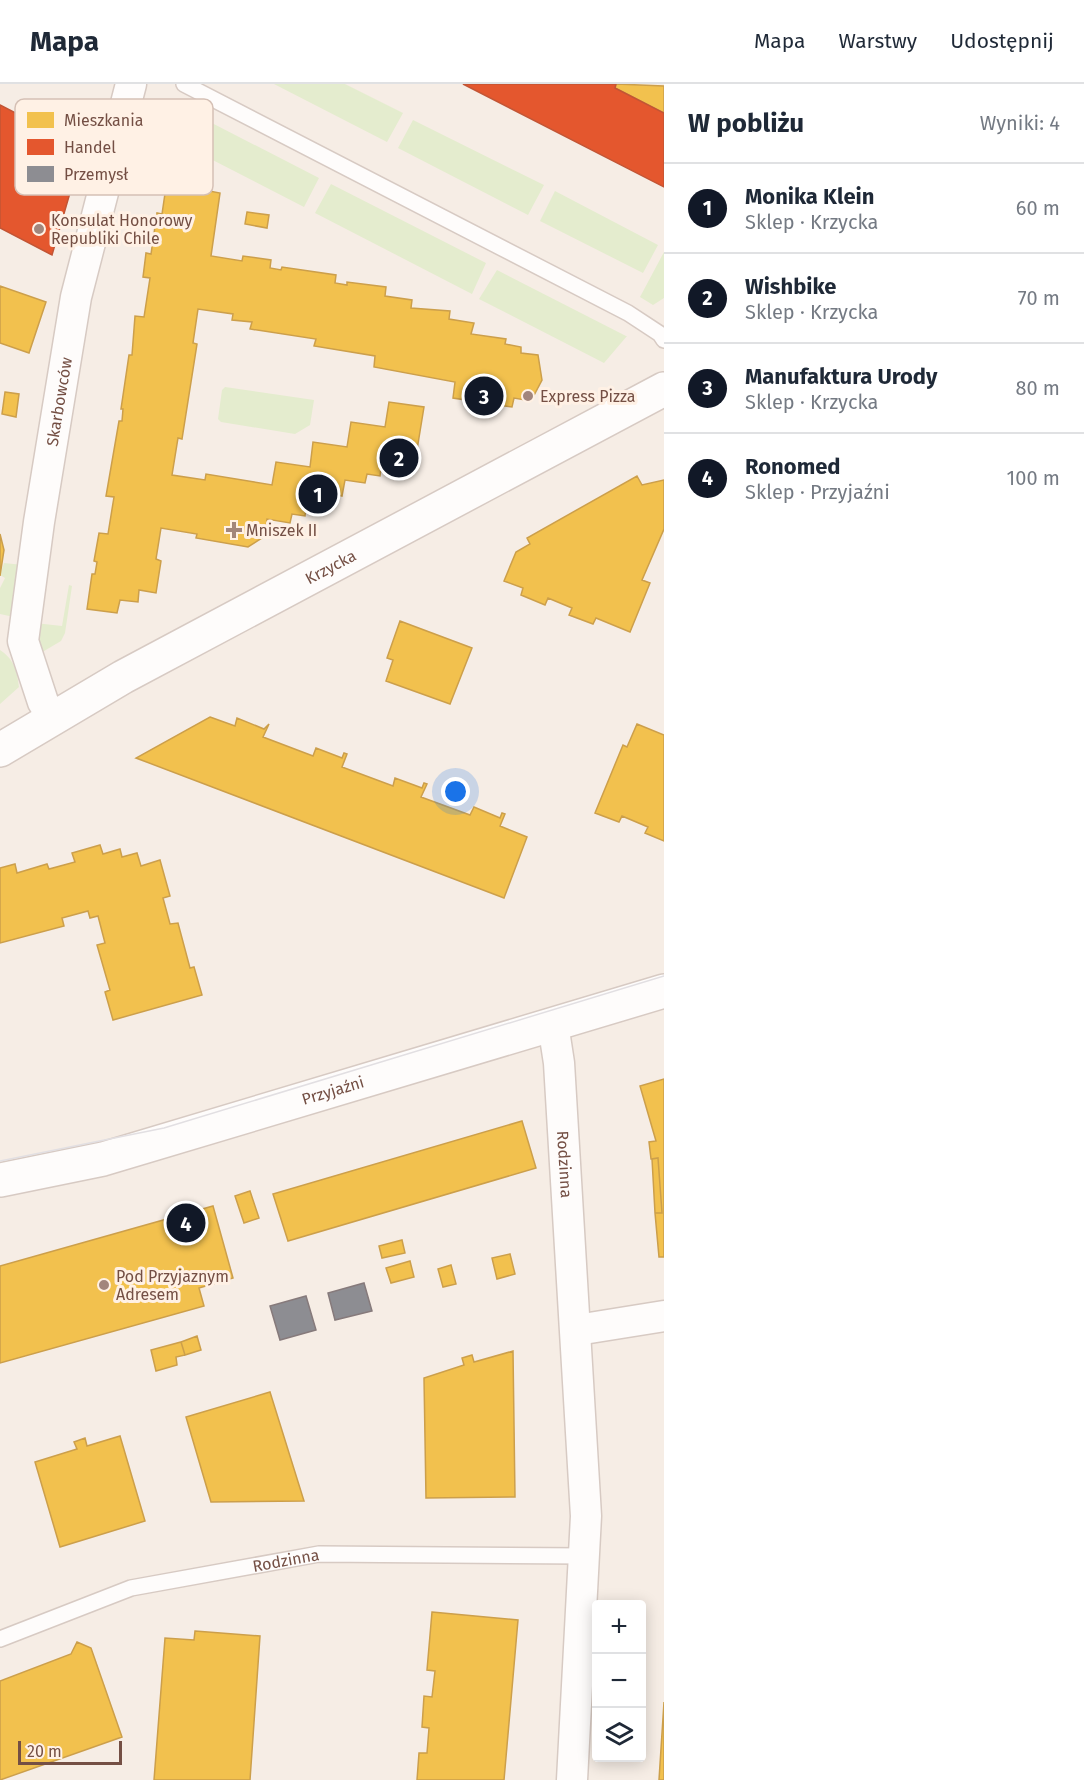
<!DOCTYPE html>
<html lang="pl">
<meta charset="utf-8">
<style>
:root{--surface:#fff;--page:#f2f2f3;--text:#1f2937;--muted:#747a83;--line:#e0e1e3;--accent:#111827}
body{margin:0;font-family:"Fira Sans",sans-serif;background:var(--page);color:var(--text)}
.controls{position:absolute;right:18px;bottom:18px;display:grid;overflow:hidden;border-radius:6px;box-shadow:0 3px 15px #0003}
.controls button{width:54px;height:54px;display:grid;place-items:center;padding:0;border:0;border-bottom:2px solid var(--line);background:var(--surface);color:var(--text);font:30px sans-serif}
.scale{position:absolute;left:18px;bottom:15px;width:104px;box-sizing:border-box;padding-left:6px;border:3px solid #744f44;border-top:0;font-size:16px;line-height:21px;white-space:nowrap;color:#744f44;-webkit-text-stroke:4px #fff1e5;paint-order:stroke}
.you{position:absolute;left:456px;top:708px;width:21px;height:21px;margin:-15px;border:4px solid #fff;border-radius:50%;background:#1a73e8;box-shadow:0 0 0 9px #1a73e833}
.badge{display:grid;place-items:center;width:39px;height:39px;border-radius:50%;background:var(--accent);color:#fff;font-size:20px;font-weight:700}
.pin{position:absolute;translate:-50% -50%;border:3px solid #fff;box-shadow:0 2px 6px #0006}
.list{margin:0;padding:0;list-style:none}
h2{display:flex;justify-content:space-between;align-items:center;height:78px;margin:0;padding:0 24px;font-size:26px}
h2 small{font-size:20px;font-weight:400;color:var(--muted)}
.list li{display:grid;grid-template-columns:39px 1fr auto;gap:18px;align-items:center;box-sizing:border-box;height:90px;padding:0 24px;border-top:2px solid var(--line)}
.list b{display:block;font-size:22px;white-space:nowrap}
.list p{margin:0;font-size:20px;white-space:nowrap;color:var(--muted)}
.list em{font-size:20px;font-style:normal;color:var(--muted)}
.icon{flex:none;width:33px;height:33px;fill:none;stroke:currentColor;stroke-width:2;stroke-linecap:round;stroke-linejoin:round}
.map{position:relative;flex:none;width:664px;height:1696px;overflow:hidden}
header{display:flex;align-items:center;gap:36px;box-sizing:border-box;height:84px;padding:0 30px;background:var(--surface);border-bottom:2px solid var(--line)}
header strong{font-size:28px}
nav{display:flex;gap:33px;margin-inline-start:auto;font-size:21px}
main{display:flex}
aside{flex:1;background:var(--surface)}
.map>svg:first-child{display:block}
.green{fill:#e4ecce}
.homes{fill:#f2c14e;stroke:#cc9f4b;stroke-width:1.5}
.shops{fill:#e4572e;stroke:#c25535;stroke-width:1.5}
.industry{fill:#8d8d92;stroke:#867a7b;stroke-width:1.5}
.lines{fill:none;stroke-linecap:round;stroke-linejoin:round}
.service-casing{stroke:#d7cac3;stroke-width:18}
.minor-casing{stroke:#d7cac3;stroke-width:33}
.tertiary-casing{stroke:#d7cac3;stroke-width:36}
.service{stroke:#fefcfb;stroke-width:15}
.minor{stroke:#fefcfb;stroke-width:30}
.tertiary{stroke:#fefcfb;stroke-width:33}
.tram{stroke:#e2dfe2;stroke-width:1.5}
.poi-dot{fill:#a2867c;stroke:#fff1e5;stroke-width:2}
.labels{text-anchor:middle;stroke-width:6;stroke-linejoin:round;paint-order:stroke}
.poi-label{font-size:16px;fill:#744f44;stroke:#fff1e5;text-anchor:start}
.street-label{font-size:16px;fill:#744f44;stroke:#fff1e5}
.key{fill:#fff1e5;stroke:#d5c0b5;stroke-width:1.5}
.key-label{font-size:16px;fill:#744f44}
</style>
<header>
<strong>Mapa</strong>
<nav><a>Mapa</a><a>Warstwy</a><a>Udostępnij</a></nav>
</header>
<main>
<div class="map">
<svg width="664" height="1696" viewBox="0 0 664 1696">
<rect width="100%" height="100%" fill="#f6ede5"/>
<!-- green -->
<path class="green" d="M274,0H345L403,29L387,58Z
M175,20L319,94L304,123L160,49Z
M413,36L544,101L528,131L398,64Z
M331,100L486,179L472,210L315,129Z
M555,107L658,161L643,189L540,137Z
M664,168V214L653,221L640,213Z
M497,186L626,252H627L604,279L479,215Z
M225,303L314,316L310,341L295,350L221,338L218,335L222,306Z
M4,479L23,481L14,533L0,530V504L5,494L0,491Z
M69,501L72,502L65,549L61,557L39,570L35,539L62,542Z
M0,566C14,575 17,587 19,603L0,620Z"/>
<!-- homes -->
<path class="homes" d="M616,0L664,2V29L615,4Z
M168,89L189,92L187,98L204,100V106L220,109L211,172L242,177L243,172L271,176L270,184L281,186L282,183L336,191L335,199L347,201V198L386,203L385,212L412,216L411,224L450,227L449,235L474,239L471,250L506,255L505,260L521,263V269L538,271L542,296L531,317L514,314L512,323L453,314L455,298L374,283L375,272L314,262L316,255L250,245L252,238L232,236L233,230L198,225L193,259L197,260L182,355L178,354L172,391L205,396L206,390L272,401L276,378L310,383L313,358L347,363L351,338L385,343L389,318L424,323L416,372L404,370L403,379L382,376L380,392L367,390L365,399L345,396L342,412L330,409L328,419L307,415L305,432L292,430L290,439L267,435L265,452L248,463L196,454L197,450L161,444L156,475L161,477L156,509L139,506L138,518L120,516L117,529L87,525L92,490H95L97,478L94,477L99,449L108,450L114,413L106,412L119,337H122L123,325H121L129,271H132L135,232L144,233L150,194L143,193L146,169L151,170L157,129L162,130Z
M247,128L269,131L267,144L245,140Z
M0,202L46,218L29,269L0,259Z
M5,308L19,310L16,333L2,330Z
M637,392L642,401L664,396V445L642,496L650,499L630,548L596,534L593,540L569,531L572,524L548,514L545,521L521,511L523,504L504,497L516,468L530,460L527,454Z
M0,450L4,466L0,492Z
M400,537L472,564L450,620L386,597L393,576L387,574Z
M210,633L235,642L237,634L264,645L269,640L263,653L313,672L316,664L342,674L344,669L347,670L342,683L393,702L395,694L422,704L424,699L427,700L421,713L470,731L474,723L500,734L502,729L505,730L500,742L527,753L504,814L136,674Z
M637,640L664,651V757L645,749L648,743L622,732L619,738L595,729L623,661L627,663Z
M100,761L103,770L120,765L122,773L137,769L141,782L160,776L170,812L163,814L170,840L178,839L190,884L194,883L202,911L113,936L105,908L110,906L97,861L105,859L98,832L90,834L88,827L62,834L64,842L0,859V784L15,780L17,789L47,780L49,785L75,778L72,769Z
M664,995V1173H659L655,1129H662L658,1074L651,1075L649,1058L656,1057L640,1002Z
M522,1037L536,1084L288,1157L273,1110Z
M658,1074L662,1129H655L652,1075Z
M250,1107L259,1134L244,1139L235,1112Z
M213,1122L233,1194L199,1204L204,1222L0,1279V1182Z
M402,1156L405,1169L382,1174L379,1162Z
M510,1170L515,1190L497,1195L492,1174Z
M410,1177L414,1193L391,1199L386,1184Z
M451,1181L456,1200L443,1203L438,1185Z
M197,1252L201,1266L185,1271L181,1258Z
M181,1258L185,1271L176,1273L177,1281L156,1287L151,1266Z
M513,1267L515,1413L426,1414L424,1294L464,1281L462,1274L472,1271L474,1278Z
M270,1308L304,1417L211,1418L186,1333Z
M120,1352L145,1437L60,1463L35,1378L77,1365L74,1358L85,1354L87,1362Z
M432,1528L518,1536L504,1696H417L419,1669H427L429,1644L422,1643L424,1612L432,1613L435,1587L427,1586Z
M195,1547L260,1552L250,1696H154L165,1554L194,1556Z
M77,1558L91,1564L122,1653L0,1696V1597L71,1570Z
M664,1618V1696H659Z"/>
<!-- shops -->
<path class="shops" d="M463,0H616L615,4L664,29V103Z
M0,21L83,64L52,171L0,144Z"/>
<!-- industry -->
<path class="industry" d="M364,1199L372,1227L335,1236L328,1209Z
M306,1212L316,1246L280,1256L270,1222Z"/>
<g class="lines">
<defs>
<g id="service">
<path d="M184,0L628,229L660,250L664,256"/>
<path id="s1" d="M0,1555L131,1504L319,1470L585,1472"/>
</g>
<g id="minor">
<path id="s2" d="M53,635L43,618L23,557L39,438L76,213L131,0"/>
<path id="s3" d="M553,940L559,979L586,1432L572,1696"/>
<path d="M577,1246L664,1232"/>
</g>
<g id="tertiary">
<path id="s4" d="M0,666L123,593L664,305"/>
<path id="s5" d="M0,1096L103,1075L664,907"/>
</g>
</defs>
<!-- service casing -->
<use href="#service" class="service-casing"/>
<!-- minor casing -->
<use href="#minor" class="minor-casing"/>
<!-- tertiary casing -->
<use href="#tertiary" class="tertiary-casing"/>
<!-- service -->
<use href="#service" class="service"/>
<!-- minor -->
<use href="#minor" class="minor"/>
<!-- tertiary -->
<use href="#tertiary" class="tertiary"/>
<!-- tram -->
<path class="tram" d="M0,1077L164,1044L664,892"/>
</g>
<!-- markers -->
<g class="poi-dot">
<circle cx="39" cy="145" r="6"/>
<circle cx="528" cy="312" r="6"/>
<path d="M231 437h6v6h6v6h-6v6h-6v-6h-6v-6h6z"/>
<circle cx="104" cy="1201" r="6"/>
</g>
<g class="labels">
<!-- poi labels -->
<g class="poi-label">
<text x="51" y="142">Konsulat Honorowy<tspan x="51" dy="18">Republiki Chile</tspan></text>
<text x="540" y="318">Express Pizza</text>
<text x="246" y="452">Mniszek II</text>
<text x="116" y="1198">Pod Przyjaznym<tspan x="116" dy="18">Adresem</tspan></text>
</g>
<!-- street labels -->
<g class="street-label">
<text dy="6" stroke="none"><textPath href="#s2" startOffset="326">Skarbowców</textPath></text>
<text dy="6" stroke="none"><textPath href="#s4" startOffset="378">Krzycka</textPath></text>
<text dy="6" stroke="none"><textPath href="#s5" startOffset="345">Przyjaźni</textPath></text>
<text dy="6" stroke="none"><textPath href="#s3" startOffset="141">Rodzinna</textPath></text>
<text dy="6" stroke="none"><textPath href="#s1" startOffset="298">Rodzinna</textPath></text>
</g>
</g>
<!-- legend -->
<rect x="15" y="15" width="198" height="96" rx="9" class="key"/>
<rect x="27" y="28" width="27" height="16" fill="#f2c14e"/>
<rect x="27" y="55" width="27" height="16" fill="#e4572e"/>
<rect x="27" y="82" width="27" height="16" fill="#8d8d92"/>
<g class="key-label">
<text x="64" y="42">Mieszkania</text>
<text x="64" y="69">Handel</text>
<text x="64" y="96">Przemysł</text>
</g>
</svg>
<div class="controls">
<button>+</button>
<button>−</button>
<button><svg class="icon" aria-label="layers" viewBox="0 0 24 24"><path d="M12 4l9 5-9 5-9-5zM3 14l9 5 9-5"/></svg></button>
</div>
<div class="scale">20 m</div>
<div class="you"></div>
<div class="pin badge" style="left:318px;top:410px">1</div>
<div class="pin badge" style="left:399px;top:374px">2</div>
<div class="pin badge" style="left:484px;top:312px">3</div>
<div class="pin badge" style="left:186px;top:1139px">4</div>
</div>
<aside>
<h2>W pobliżu<small>Wyniki: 4</small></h2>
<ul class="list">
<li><span class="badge">1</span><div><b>Monika Klein</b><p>Sklep · Krzycka</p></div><em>60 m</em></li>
<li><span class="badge">2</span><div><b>Wishbike</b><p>Sklep · Krzycka</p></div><em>70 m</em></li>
<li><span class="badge">3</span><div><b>Manufaktura Urody</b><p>Sklep · Krzycka</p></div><em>80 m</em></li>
<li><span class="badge">4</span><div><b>Ronomed</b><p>Sklep · Przyjaźni</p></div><em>100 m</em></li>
</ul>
</aside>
</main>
